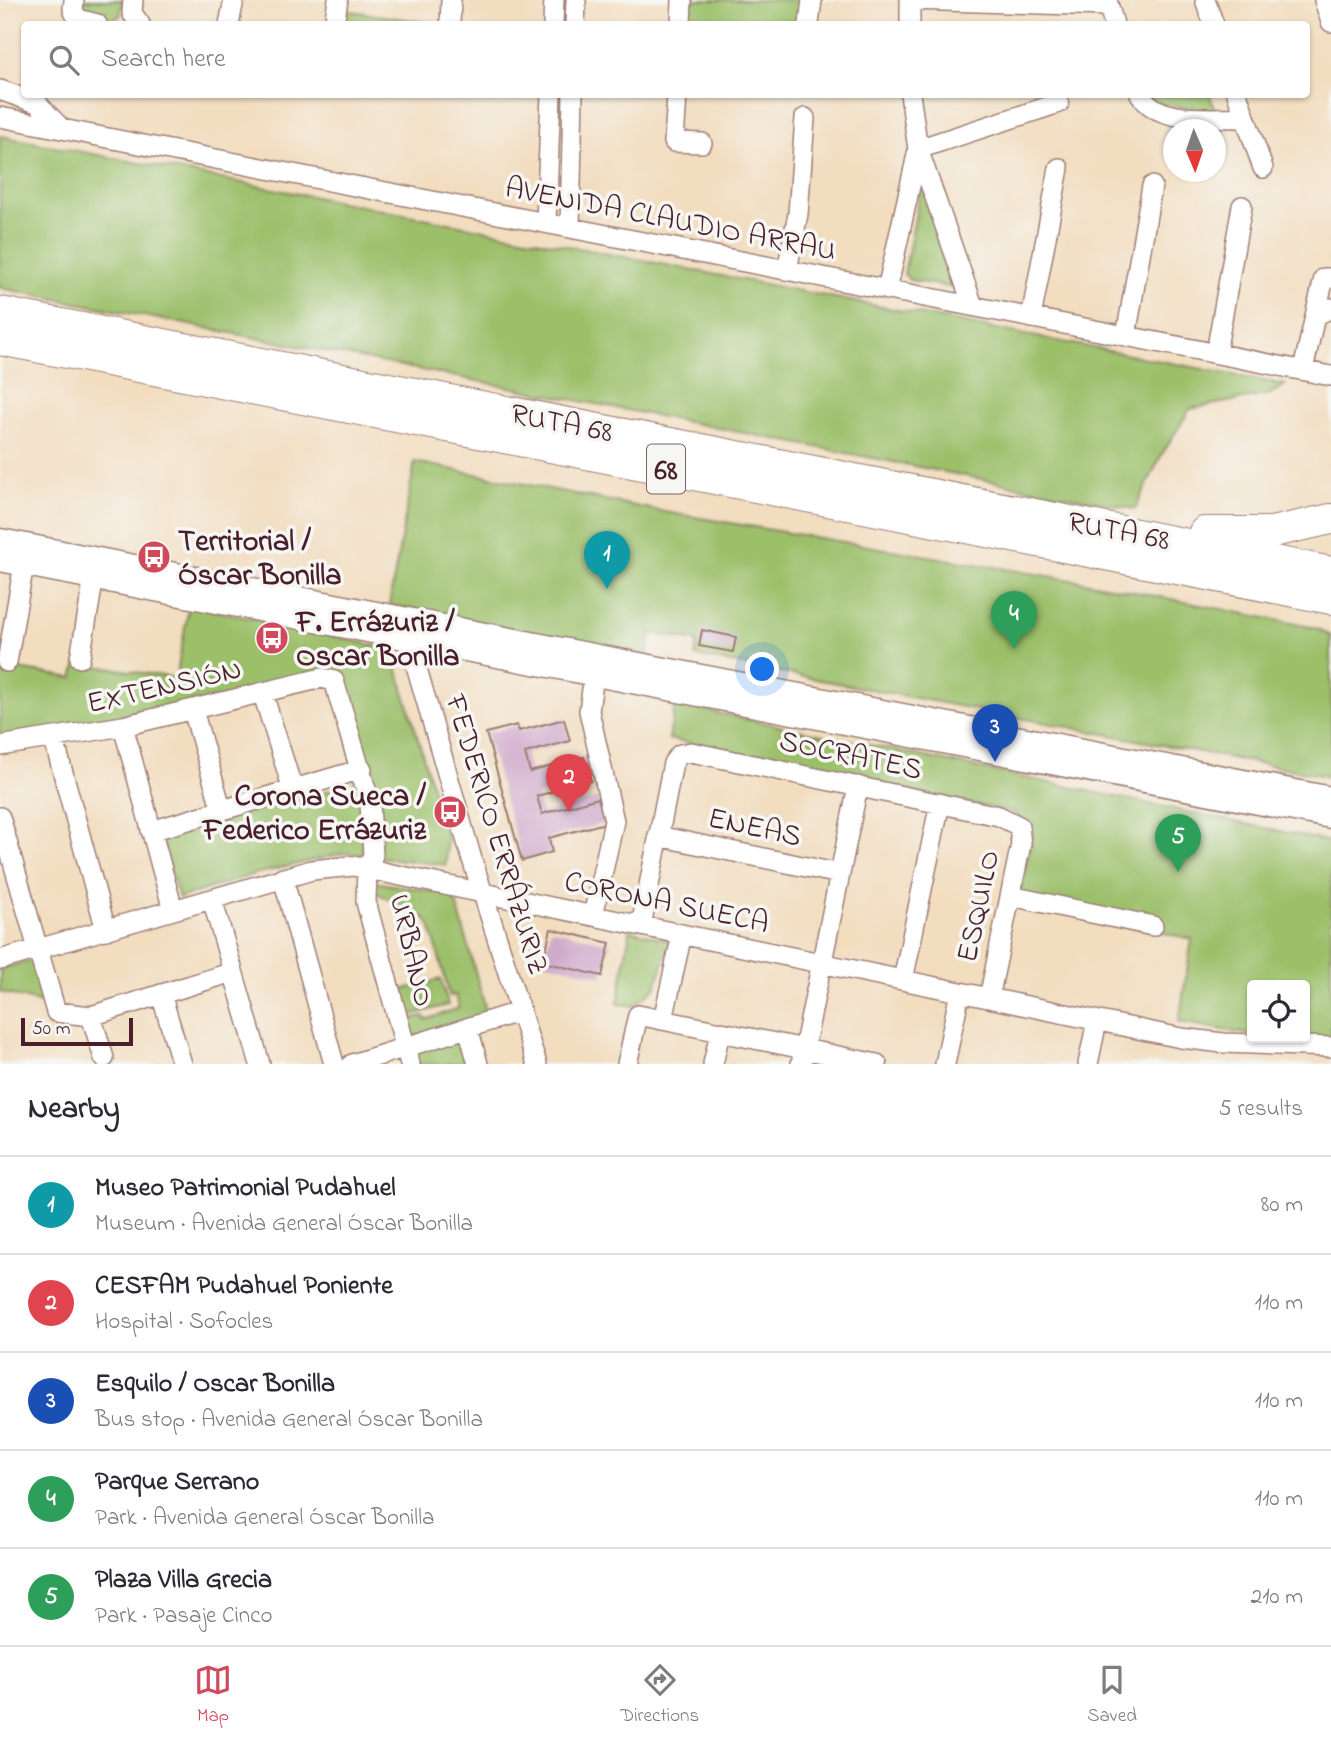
<!DOCTYPE html>
<meta charset="utf-8">
<style>
:root{--surface:#fff;--page:#f2f2f3;--text:#2b2b33;--muted:#7c7c81;--line:#e1e1e2;--accent:#d1495b}
body{margin:0;font-family:"Indie Flower",sans-serif;background:var(--page);color:var(--text)}
.controls{position:absolute;right:21px;bottom:21px;display:grid;overflow:hidden;border-radius:7px;box-shadow:0 2px 5px #0004}
.controls button{width:63px;height:63px;display:grid;place-items:center;padding:0;border:0;border-bottom:2px solid var(--line);background:var(--surface);color:var(--text);font:35px sans-serif}
.compass{position:absolute;left:1163px;top:119px;width:63px;height:63px;border-radius:50%;background:var(--surface);box-shadow:0 2px 5px #0004;rotate:178deg}
.scale{position:absolute;left:21px;bottom:18px;width:112px;box-sizing:border-box;padding-left:7px;border:4px solid #4a1f2b;border-top:0;font-size:19px;line-height:24px;white-space:nowrap;color:#4a1f2b;-webkit-text-stroke:5px #f6f6f2;paint-order:stroke}
.you{position:absolute;left:763px;top:670px;width:24px;height:24px;margin:-18px;border:5px solid #fff;border-radius:50%;background:#1a73e8;box-shadow:0 0 0 10px #1a73e833}
.badge{display:grid;place-items:center;width:46px;height:46px;border-radius:50%;background:var(--accent);color:#fff;font-size:23px;font-weight:700}
.pin{position:absolute;translate:-50% -58px;filter:drop-shadow(0 2px 4px #0008)}
.pin::after{content:'';position:absolute;top:37px;width:24px;height:21px;background:inherit;clip-path:polygon(0 0,100% 0,50% 100%)}
.list{margin:0;padding:0;list-style:none}
h2{display:flex;justify-content:space-between;align-items:center;height:91px;margin:0;padding:0 28px;font-size:30px}
h2 small{font-size:23px;font-weight:400;color:var(--muted)}
.list li{display:grid;grid-template-columns:46px 1fr auto;gap:21px;align-items:center;box-sizing:border-box;height:98px;padding:0 28px;border-top:2px solid var(--line)}
.list b{display:block;font-size:26px;white-space:nowrap}
.list p{margin:0;font-size:23px;white-space:nowrap;color:var(--muted)}
.list em{font-size:23px;font-style:normal;color:var(--muted)}
.icon{flex:none;width:38px;height:38px;fill:none;stroke:currentColor;stroke-width:2;stroke-linecap:round;stroke-linejoin:round}
.map{position:relative;flex:none;width:1331px;height:1064px;overflow:hidden}
.search{position:absolute;background:var(--surface);box-shadow:0 2px 5px #0004;left:21px;right:21px;top:21px;height:77px;display:flex;align-items:center;gap:18px;box-sizing:border-box;padding:0 24px;border-radius:7px;color:var(--muted);font-size:26px}
.sheet{height:581px;background:var(--surface)}
nav{display:flex;justify-content:space-around;align-items:center;box-sizing:border-box;height:98px;border-top:2px solid var(--line);background:var(--surface);font-size:19px;color:var(--muted)}
nav a{display:grid;justify-items:center;gap:4px}
nav .on{color:var(--accent)}
.map>svg:first-child{display:block}
.green{fill:#9cc06a;stroke:#73704a;stroke-width:2}
.building{fill:#d0aacc}
.lines{fill:none;stroke-linecap:round;stroke-linejoin:round}
.minor-casing{stroke:#9e7e75;stroke-width:22}
.major-casing{stroke:#9e7e75;stroke-width:27}
.highway-casing{stroke:#9e7e75;stroke-width:32}
.minor{stroke:#fff;stroke-width:19}
.major{stroke:#fff;stroke-width:24}
.highway{stroke:#fff;stroke-width:30}
.labels{text-anchor:middle;stroke-width:7;stroke-linejoin:round;paint-order:stroke}
.shield{fill:#f6f6f2;stroke:#7e6067;stroke-width:2}
.shield-label{font-size:28px;font-weight:bold;fill:#4a1f2b}
.street-label{font-size:30px;fill:#4a1f2b;stroke:#f6f6f2}
.poi-label{font-size:30px;font-weight:bold;fill:#4a1f2b;stroke:#f6f6f2;text-anchor:start}
</style>
<div class="map">
<svg width="1331" height="1064" viewBox="0 0 1331 1064">
<rect width="100%" height="100%" fill="#f6f6f2"/>
<filter id="ink" filterUnits="userSpaceOnUse"><feTurbulence type="fractalNoise" baseFrequency=".0143" numOctaves="2"/><feDisplacementMap in="SourceGraphic" scale="14" xChannelSelector="R" yChannelSelector="G"/><feConvolveMatrix kernelMatrix="1 2 1 2 8 2 1 2 1" color-interpolation-filters="sRGB"/></filter>
<filter id="wash" filterUnits="userSpaceOnUse"><feTurbulence type="fractalNoise" baseFrequency=".00686" numOctaves="4" result="noise"/><feDisplacementMap in="SourceGraphic" scale="28" xChannelSelector="R" yChannelSelector="G"/><feGaussianBlur stdDeviation="1.57" result="paint"/><feColorMatrix in="noise" values="0 0 0 0 0 0 0 0 0 0 0 0 0 0 0 0 0 1.4 0 .05"/><feComposite in="paint" operator="in"/></filter>
<g filter="url(#wash)">
<rect width="100%" height="100%" fill="#f2ddbf"/>
<!-- green -->
<path class="green" d="M79,0H123L120,16L111,20L85,16Z
M682,0H812L809,24H681Z
M345,10L437,24H343Z
M1152,95H1210L1215,112L1135,100Z
M0,136L1285,385L1270,394L1190,409L1161,456L1135,509L0,288Z
M922,182L952,278L949,287L910,280L904,274Z
M415,462L670,513L1090,583L1316,628L1331,636V777L695,656L697,641L651,633L647,655L389,605Z
M189,605L387,648L393,654L447,837L446,865L344,853L251,875L179,898L161,838L355,783L337,673L0,742V666L73,678L77,663L176,678Z
M675,704L1331,842V1037H1305V985H1252V1035L1179,1022L1192,939L1018,902L1033,833L1014,813L669,739Z
M373,882L451,894L456,901L487,1015L408,1038L402,1021L424,1016L425,1020L459,1008L456,995L450,996L430,925L425,918L371,890Z
M630,930L671,941L655,988L634,1006L618,1004Z
M36,959L49,1005L0,992V969Z
M441,979L448,1005L403,1017L395,992Z
M462,1035L469,1064H414L410,1050Z"/>
<g id="blocks">
<!-- building -->
<path class="building" d="M702,630L736,637L733,652L699,646Z
M564,719L570,741L525,753L530,772L584,757L591,781L537,796L542,814L598,798L605,823L549,838L552,852L522,861L486,733L517,725L519,731Z
M551,929L610,943L602,976L543,962Z"/>
</g>
</g>
<g filter="url(#ink)">
<use href="#blocks" fill-opacity="0" stroke="#9e7e75" stroke-width="2"/>
<g class="lines">
<defs>
<path id="minor" d="M74,0L73,10L78,19L97,24
M133,0L132,13L140,24
M910,0L1107,6
M1107,0L1114,24
M1205,0L1214,24
M1324,0L1331,22
M229,24L234,0
M334,24L338,0
M450,24L451,0
M553,24L554,0
M575,24L576,0
M681,24L682,0
M809,24L812,0
M910,24V0
M0,90L37,103L62,129
M677,94L674,142L702,143
M910,94L918,149L973,306
M1140,94C1159,126 1212,116 1245,118
M1237,94L1263,168
M0,117L1331,376
M918,149L1059,103
M546,223L551,94
M570,228L573,94
M787,270L798,214L805,118
M887,290L918,150
M1315,316L1324,278H1331
M1031,318L1059,168
M1126,336L1152,186
M1216,353L1242,206
M1303,370L1315,316L1331,308
M413,625V655L471,856L537,1064
M80,658L94,577
M7,662L24,564
M263,694L293,790
M193,710L222,811
M123,726L173,910
M54,740L106,930
M0,746L123,726L322,678L334,681L370,803L373,855L367,868L366,902L410,1064
M0,817L56,1012L91,1016L233,972
M151,831L362,769
M658,836L840,874
M283,878L334,1064
M1011,896L1153,926
M212,899L260,1064
M593,916L614,821L589,711L594,675
M641,926L673,763L680,754L691,752L999,816L1019,826L1021,844L989,998
M0,960L312,870L353,866L1181,1038L1223,1043L1331,1047
M903,980L940,803
M161,994L182,1064
M91,1016L104,1058
M663,1020L682,934
M468,1028L478,1064
M352,1064L521,1011
M627,1064L638,1015L877,1064
M713,1064L720,1032
M801,1064L858,786
M945,1064L960,992
M1088,1064L1097,1021"/>
<path id="major" d="M0,541L1331,799
M0,559L1331,816"/>
<path id="highway" d="M0,312L1331,572
M0,340L1331,599
M1204,532H1272L1331,519"/>
</defs>
<!-- minor casing -->
<use href="#minor" class="minor-casing"/>
<!-- major casing -->
<use href="#major" class="major-casing"/>
<!-- highway casing -->
<use href="#highway" class="highway-casing"/>
<!-- minor -->
<use href="#minor" class="minor"/>
<!-- major -->
<use href="#major" class="major"/>
<!-- highway -->
<use href="#highway" class="highway"/>
</g>
</g>
<!-- icons -->
<defs>
<symbol id="bus-disc" viewBox="-11 -11 22 22"><circle r="9.5" fill="#d1495b" stroke="#f6f6f2"/><path d="M-5-6H5V4H4V6H2V4H-2V6H-4V4H-5ZM-3.5-4V0h7V-4ZM-3.5 1.2v1.5H-2V1.2ZM2 1.2v1.5H3.5V1.2Z" fill="#fff"/></symbol>
</defs>
<g fill-rule="evenodd">
<use href="#bus-disc" x="135" y="538" width="38" height="38"/>
<use href="#bus-disc" x="253" y="619" width="38" height="38"/>
<use href="#bus-disc" x="431" y="793" width="38" height="38"/>
</g>
<g class="labels">
<!-- shield labels -->
<rect class="shield" x="647" y="444.5" width="38" height="49" rx="5"/>
<g class="shield-label">
<text x="666" y="479">68</text>
</g>
<!-- street labels -->
<g class="street-label">
<text transform="translate(671 218) rotate(11)" y="10">AVENIDA CLAUDIO ARRAU</text>
<text transform="translate(562 422) rotate(11)" y="10">RUTA 68</text>
<text transform="translate(1119 530) rotate(11)" y="10">RUTA 68</text>
<text transform="translate(164 685) rotate(-13)" y="10">EXTENSIÓN</text>
<text transform="translate(851 754) rotate(12)" y="10">SOCRATES</text>
<text transform="translate(755 826) rotate(12)" y="10">ENEAS</text>
<text transform="translate(498 834) rotate(73)" y="10">FEDERICO ERRÁZURIZ</text>
<text transform="translate(667 901) rotate(12)" y="10">CORONA SUECA</text>
<text transform="translate(977 906) rotate(-78)" y="10">ESQUILO</text>
<text transform="translate(413 950) rotate(77)" y="10">URBANO</text>
</g>
<!-- poi labels -->
<g class="poi-label">
<text x="178" y="550">Territorial /<tspan x="178" dy="34">Óscar Bonilla</tspan></text>
<text x="296" y="631">F. Errázuriz /<tspan x="296" dy="34">Oscar Bonilla</tspan></text>
<text x="426" y="805" text-anchor="end">Corona Sueca /<tspan x="426" dy="34">Federico Errázuriz</tspan></text>
</g>
</g>
</svg>
<div class="controls">
<button><svg class="icon" aria-label="locate" viewBox="0 0 24 24"><circle cx="12" cy="12" r="6"/><path d="M12 2v4M12 18v4M2 12h4M18 12h4"/></svg></button>
</div>
<svg class="compass" viewBox="-18 -18 36 36"><path d="M0-13l5 13h-10z" fill="#e53935"/><path d="M0 13l5-13h-10z" fill="#7c7c81"/></svg>
<div class="scale">50 m</div>
<div class="you"></div>
<div class="pin badge" style="left:607px;top:589px;background:#0f9aa8">1</div>
<div class="pin badge" style="left:569px;top:812px;background:#e0444e">2</div>
<div class="pin badge" style="left:995px;top:762px;background:#1a4fb4">3</div>
<div class="pin badge" style="left:1014px;top:649px;background:#2e9e5b">4</div>
<div class="pin badge" style="left:1178px;top:872px;background:#2e9e5b">5</div>
<div class="search"><svg class="icon" aria-label="search" viewBox="0 0 24 24"><circle cx="10" cy="10" r="6"/><path d="M15 15l6 6"/></svg>Search here</div>
</div>
<section class="sheet">
<h2>Nearby<small>5 results</small></h2>
<ul class="list">
<li><span class="badge" style="background:#0f9aa8">1</span><div><b>Museo Patrimonial Pudahuel</b><p>Museum · Avenida General Óscar Bonilla</p></div><em>80 m</em></li>
<li><span class="badge" style="background:#e0444e">2</span><div><b>CESFAM Pudahuel Poniente</b><p>Hospital · Sofocles</p></div><em>110 m</em></li>
<li><span class="badge" style="background:#1a4fb4">3</span><div><b>Esquilo / Oscar Bonilla</b><p>Bus stop · Avenida General Óscar Bonilla</p></div><em>110 m</em></li>
<li><span class="badge" style="background:#2e9e5b">4</span><div><b>Parque Serrano</b><p>Park · Avenida General Óscar Bonilla</p></div><em>110 m</em></li>
<li><span class="badge" style="background:#2e9e5b">5</span><div><b>Plaza Villa Grecia</b><p>Park · Pasaje Cinco</p></div><em>210 m</em></li>
</ul>
</section>
<nav>
<a class="on"><svg class="icon" aria-label="map" viewBox="0 0 24 24"><path d="M3 6l6-2 6 2 6-2v14l-6 2-6-2-6 2zM9 4v14M15 6v14"/></svg>Map</a>
<a><svg class="icon" aria-label="directions" viewBox="0 0 24 24"><path d="M12 3l9 9-9 9-9-9zM9 14v-3h6M13 9l2 2-2 2"/></svg>Directions</a>
<a><svg class="icon" aria-label="saved" viewBox="0 0 24 24"><path d="M7 4h10v16l-5-4-5 4z"/></svg>Saved</a>
</nav>
